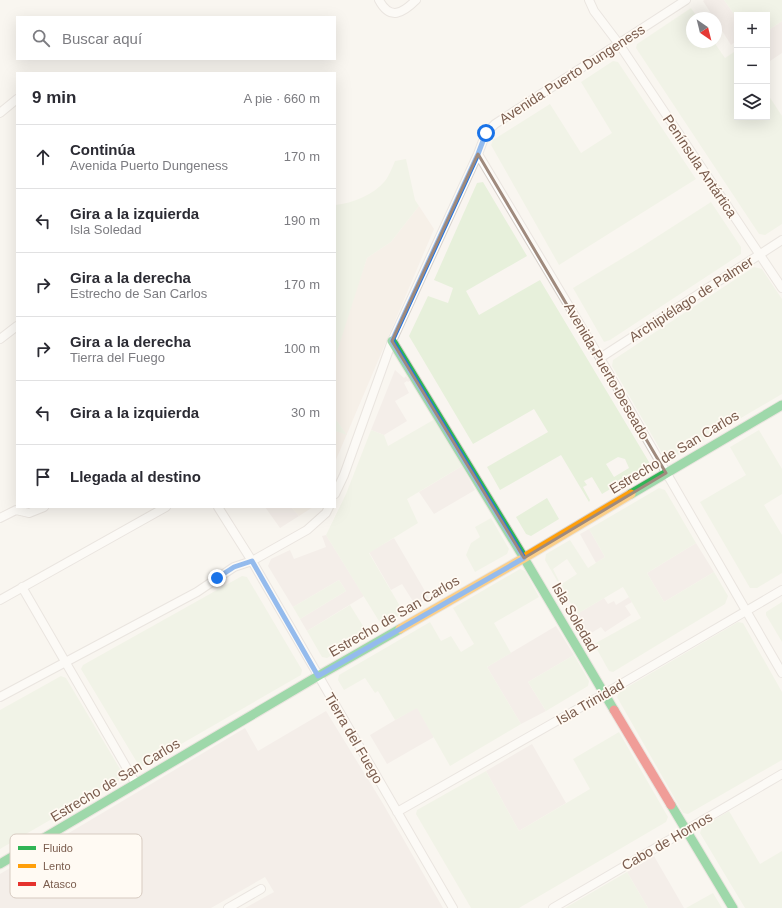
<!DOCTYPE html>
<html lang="es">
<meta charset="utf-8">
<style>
:root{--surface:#fff;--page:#f7f7f7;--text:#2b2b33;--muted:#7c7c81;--line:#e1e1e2}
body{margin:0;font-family:Helvetica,sans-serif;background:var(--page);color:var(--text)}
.controls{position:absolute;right:12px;top:12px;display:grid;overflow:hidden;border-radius:0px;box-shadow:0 4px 16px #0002}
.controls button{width:36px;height:36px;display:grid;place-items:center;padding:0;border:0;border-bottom:1px solid var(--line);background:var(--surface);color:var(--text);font:20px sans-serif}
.compass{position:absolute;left:686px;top:12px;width:36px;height:36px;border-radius:50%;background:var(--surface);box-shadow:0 4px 16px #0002;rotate:145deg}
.stop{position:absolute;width:12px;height:12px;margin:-9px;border:3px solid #1a73e8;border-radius:50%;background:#fff}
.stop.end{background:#1a73e8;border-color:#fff;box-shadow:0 1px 4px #0008}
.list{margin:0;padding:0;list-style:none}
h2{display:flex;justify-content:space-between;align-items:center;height:52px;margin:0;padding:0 16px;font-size:17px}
h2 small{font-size:13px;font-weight:400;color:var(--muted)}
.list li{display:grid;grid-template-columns:26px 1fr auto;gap:12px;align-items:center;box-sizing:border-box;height:64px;padding:0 16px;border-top:1px solid var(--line)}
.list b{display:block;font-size:15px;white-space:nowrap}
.list p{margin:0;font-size:13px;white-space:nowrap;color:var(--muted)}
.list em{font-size:13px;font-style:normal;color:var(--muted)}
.icon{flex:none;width:22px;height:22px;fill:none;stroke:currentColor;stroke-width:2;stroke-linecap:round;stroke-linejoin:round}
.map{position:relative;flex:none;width:782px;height:908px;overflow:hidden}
.search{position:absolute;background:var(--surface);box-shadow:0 4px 16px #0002;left:16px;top:16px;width:320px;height:44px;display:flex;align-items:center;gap:10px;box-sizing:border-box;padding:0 14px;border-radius:0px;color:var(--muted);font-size:15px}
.panel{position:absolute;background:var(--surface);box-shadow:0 4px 16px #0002;left:16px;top:72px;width:320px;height:436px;border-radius:0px}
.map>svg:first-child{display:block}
.residential{fill:#f2e8de}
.industrial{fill:#ede5e0}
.green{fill:#e7f0db;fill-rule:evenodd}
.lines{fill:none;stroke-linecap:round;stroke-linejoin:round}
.street-casing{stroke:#d7d1cb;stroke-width:10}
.fast-casing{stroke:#d9d2cb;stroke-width:11}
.slow-casing{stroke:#d9d2cb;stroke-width:11}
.jam-casing{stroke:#d9d2cb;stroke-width:11}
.street{stroke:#fefefd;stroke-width:8}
.fast{stroke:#30b455;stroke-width:9}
.slow{stroke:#ff9f0a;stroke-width:9}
.jam{stroke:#e5322d;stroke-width:9}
.route{stroke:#1a73e8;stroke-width:5}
.marked{fill:none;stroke:#9f8a7d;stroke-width:3;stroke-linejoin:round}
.labels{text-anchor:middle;stroke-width:3.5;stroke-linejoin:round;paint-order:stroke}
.street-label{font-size:14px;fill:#7a5c4d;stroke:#fffaf3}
.key{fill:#fffaf3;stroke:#d7cbc1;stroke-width:1}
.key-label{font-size:11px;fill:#7a5c4d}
</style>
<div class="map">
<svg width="782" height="908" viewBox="0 0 782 908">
<rect width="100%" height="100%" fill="#f9f5f0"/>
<!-- residential -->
<path class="residential" d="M419,206L434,229L335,462V431L346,434L335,418V358L348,313L367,258L391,242Z
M291,507H313L299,516Z"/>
<!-- industrial -->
<path class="industrial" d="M704,0H724L737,18V45L735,42L731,45L716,21V18H714L703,1Z
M782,21V53L767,63V31Z
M395,370L404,378L406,376L408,379L410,378L411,380L408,382L407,381L404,383L409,393L395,401L407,421L384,435L371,430Z
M462,466L475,490L434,514L419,492Z
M265,507H291L299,516L280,528Z
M589,529L605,557L596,563L580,534Z
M326,535L364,596L307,631L300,619L346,591L339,580L293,607L268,566L271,559L290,550L294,559L326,547L322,536Z
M394,538L429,598L416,606L402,584L391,590L369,552Z
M696,543L714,572L664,602L647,573Z
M629,597L632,602L625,606L631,615L605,632L601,627L588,635L577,614L604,598L608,604L614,601L616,605Z
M556,626L574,655L528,682L546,711L521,724L487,667Z
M417,707L434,737L387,764L370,735Z
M326,711L382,802L443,908H245L274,892L265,877L211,908H0V874L245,728L258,751Z
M532,744L566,803L519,831L486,771Z
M654,856L684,908H648L627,872Z"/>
<!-- green -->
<path class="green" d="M724,0H782V21L767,31V15H737V18Z
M691,8L698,18H692V42H714L725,58L737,50V117H767V93L782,116V224L765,235L759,234L636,48L637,44Z
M613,61L618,62L696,179L559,265L491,145L493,140L550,104L581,153L612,133L581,82Z
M406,159L415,200L419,206L391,242L367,258L335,358V205C353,203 373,195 385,181C389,176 392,168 395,161Z
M483,182L527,256L466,291L479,315L540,280L649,462L647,467L602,494L592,477L584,481L587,485L583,487L590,500L589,502L561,455L500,490L487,467L548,432L534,409L473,444L409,336L428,296L448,303L453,288L434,280L477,183ZM618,457L625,459L629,468L614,477L606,464Z
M711,202L741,247V254L610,340L604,342L573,288L641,247Z
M754,267L762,269L782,299V394L671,459L665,458L612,366L613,360Z
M335,418L347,435L335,431Z
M435,419L462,466L407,499L418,523L369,553L404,613L382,626L326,535L346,494L371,430L384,435L388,446Z
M759,430L782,469V494L764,505L782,535V573L757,588H750L700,502L746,475L730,447Z
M659,488L665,490L696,543L647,573L664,602L714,572L728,596L725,604L613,672L609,671L594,644L641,618L623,587L577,614L560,585L577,574L567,559L553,569L560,583L559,584L545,560L546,554L570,540L588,568L605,557L589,529Z
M547,498L559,519L531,536L526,534L516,517Z
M491,518L509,549L507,554L475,572L466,555L471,543L480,537L475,527Z
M520,569L525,571L539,597L494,623L511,653L487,667L521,724L450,766L417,708L395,720L378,691L375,693L365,678L344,690L338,680L339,675L430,622L441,641L451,636L461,652L474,644L453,608Z
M242,576L247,577L302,670L301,675L143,766L138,764L81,669L83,665Z
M339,580L346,591L300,619L293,607Z
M782,602V642L766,615V612Z
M350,605L368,634L327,658L322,657L307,631Z
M738,622L743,623L782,692V760L688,814L683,813L617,697L619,692Z
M574,655L589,681L588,686L546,711L528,682Z
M61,676L66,678L123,774L121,779L0,849V710Z
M619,732L668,817L666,822L519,908H471L416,814L417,810L486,771L519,831L590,789L573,759Z
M729,811L760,864L782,851V908H745L700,833L702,827Z
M627,872L648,908H565Z
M713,893L722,908H686Z"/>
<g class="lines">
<defs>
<path id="street" d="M379,0C390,21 403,13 416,0
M589,0L594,11L619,44L782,288
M0,113L17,99
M478,154L600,358L782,673
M0,339L17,326
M600,358L782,240
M335,494L344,475L392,341L478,154L486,133L495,124L686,0
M218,507L252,561L453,908
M0,518L16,510L29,513L44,507
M22,587L136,784
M0,600L166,507
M0,697L197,592L234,567L252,561L307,530L326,513L329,507
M397,812L604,694L782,590
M228,908L261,889
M553,908L782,774"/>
<path id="fast" d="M392,341L524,558L614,710
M631,494L782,405
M671,805L733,908
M0,864L318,676L400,629"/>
<path id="slow" d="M400,629L524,558L631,494"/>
<path id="jam" d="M614,710L671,805"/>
</defs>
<!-- street casing -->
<use href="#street" class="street-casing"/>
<!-- fast casing -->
<use href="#fast" class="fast-casing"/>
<!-- slow casing -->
<use href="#slow" class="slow-casing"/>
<!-- jam casing -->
<use href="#jam" class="jam-casing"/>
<!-- street -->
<use href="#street" class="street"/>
<!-- fast -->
<use href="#fast" class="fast"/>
<!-- slow -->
<use href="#slow" class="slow"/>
<!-- jam -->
<use href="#jam" class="jam"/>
</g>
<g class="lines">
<!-- route -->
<path class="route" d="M217,578L234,567L252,561L318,676L524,558L392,341L478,154L486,133"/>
</g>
<!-- marked area -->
<path d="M0 0H782V908H0ZM478,154L666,473L524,558L392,341Z" fill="#f9f5f0" fill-opacity=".55" fill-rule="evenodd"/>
<path class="marked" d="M478,154L666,473L524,558L392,341Z"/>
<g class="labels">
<!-- street labels -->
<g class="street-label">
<text transform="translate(572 74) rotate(-33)" y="5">Avenida Puerto Dungeness</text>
<text transform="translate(700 166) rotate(56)" y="5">Península Antártica</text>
<text transform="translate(691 299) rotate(-33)" y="5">Archipiélago de Palmer</text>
<text transform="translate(607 371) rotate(60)" y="5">Avenida Puerto Deseado</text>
<text transform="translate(674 452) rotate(-31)" y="5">Estrecho de San Carlos</text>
<text transform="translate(394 616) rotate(-30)" y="5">Estrecho de San Carlos</text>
<text transform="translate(575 617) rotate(60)" y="5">Isla Soledad</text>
<text transform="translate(590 702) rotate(-30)" y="5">Isla Trinidad</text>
<text transform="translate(354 738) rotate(60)" y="5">Tierra del Fuego</text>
<text transform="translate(115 780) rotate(-31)" y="5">Estrecho de San Carlos</text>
<text transform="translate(667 841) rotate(-30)" y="5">Cabo de Hornos</text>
</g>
</g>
<!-- legend -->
<rect x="10" y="834" width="132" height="64" rx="6" class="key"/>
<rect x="18" y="846" width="18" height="4" fill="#30b455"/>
<rect x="18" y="864" width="18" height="4" fill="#ff9f0a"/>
<rect x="18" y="882" width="18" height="4" fill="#e5322d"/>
<g class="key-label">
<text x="43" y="852">Fluido</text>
<text x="43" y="870">Lento</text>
<text x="43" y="888">Atasco</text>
</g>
</svg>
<div class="controls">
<button>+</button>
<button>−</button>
<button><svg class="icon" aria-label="layers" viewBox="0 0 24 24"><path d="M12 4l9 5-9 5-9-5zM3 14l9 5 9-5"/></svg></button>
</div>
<svg class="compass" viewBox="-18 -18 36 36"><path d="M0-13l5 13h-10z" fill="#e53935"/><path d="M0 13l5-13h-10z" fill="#7c7c81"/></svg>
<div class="stop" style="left:486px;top:133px"></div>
<div class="stop end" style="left:217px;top:578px"></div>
<div class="search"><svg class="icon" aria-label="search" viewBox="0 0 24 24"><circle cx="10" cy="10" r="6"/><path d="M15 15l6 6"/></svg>Buscar aquí</div>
<section class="panel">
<h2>9 min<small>A pie · 660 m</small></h2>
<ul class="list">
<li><svg class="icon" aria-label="ahead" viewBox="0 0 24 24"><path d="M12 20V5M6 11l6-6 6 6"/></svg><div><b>Continúa</b><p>Avenida Puerto Dungeness</p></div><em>170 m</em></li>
<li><svg class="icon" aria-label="left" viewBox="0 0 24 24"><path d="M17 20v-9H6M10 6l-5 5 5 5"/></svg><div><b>Gira a la izquierda</b><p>Isla Soledad</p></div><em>190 m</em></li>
<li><svg class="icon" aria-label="right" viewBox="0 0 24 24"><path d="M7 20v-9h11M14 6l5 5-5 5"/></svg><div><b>Gira a la derecha</b><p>Estrecho de San Carlos</p></div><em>170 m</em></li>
<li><svg class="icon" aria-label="right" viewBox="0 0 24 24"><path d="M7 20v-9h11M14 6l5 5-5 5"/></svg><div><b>Gira a la derecha</b><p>Tierra del Fuego</p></div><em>100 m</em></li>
<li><svg class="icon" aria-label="left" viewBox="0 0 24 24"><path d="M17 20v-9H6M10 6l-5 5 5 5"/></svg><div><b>Gira a la izquierda</b></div><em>30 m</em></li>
<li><svg class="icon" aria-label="arrive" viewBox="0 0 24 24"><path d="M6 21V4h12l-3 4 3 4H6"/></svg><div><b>Llegada al destino</b></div></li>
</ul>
</section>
</div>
